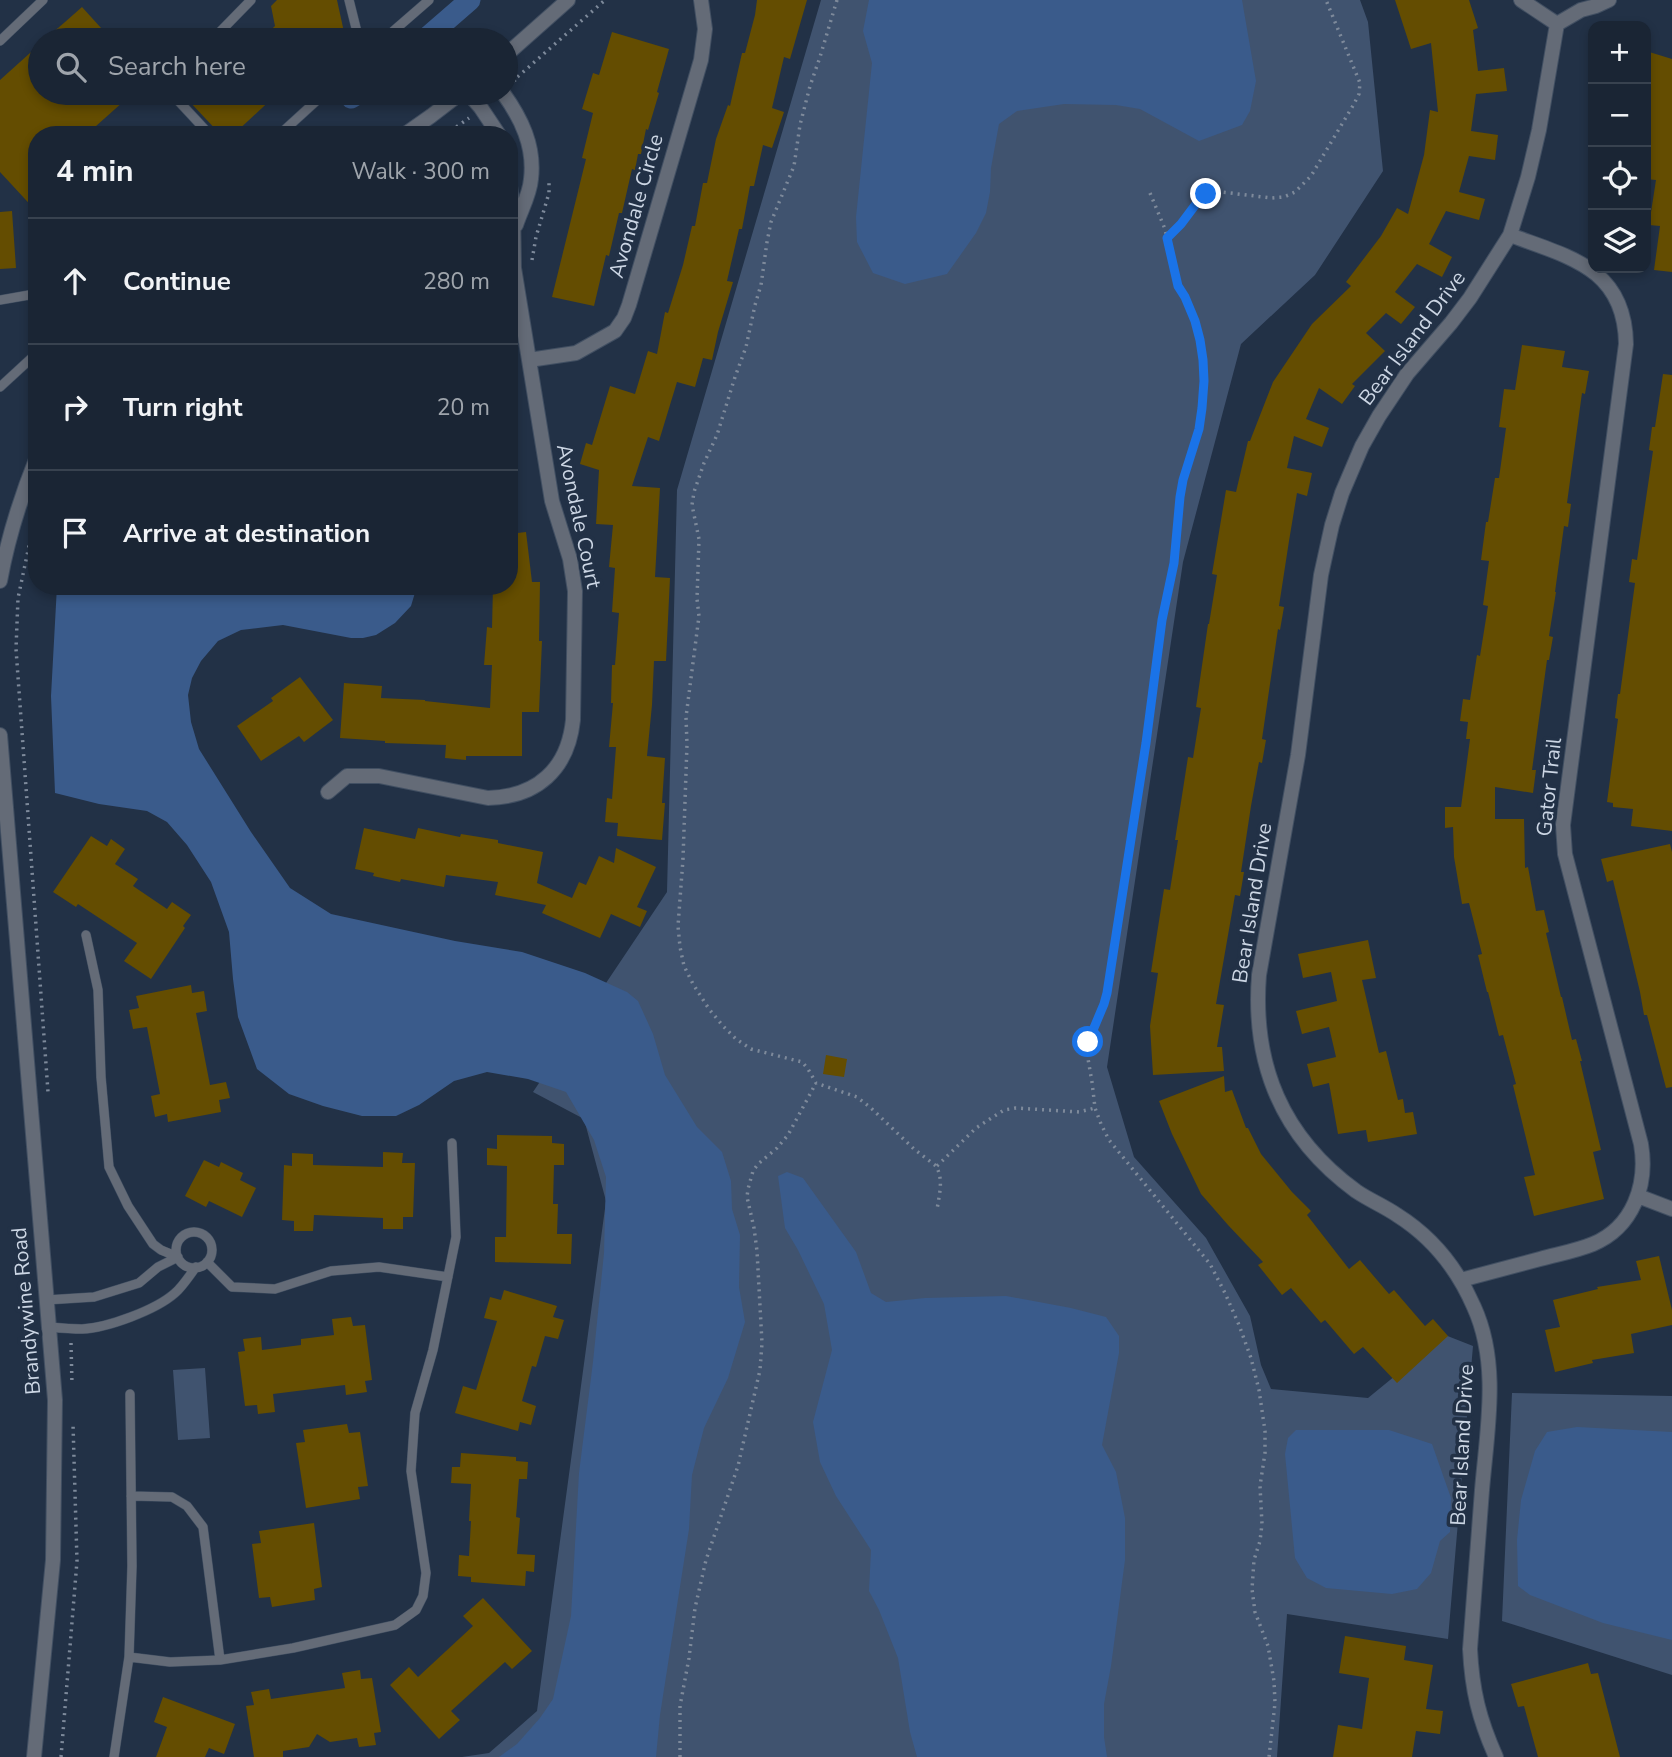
<!DOCTYPE html>
<meta charset="utf-8">
<style>
:root{--surface:#1a2534;--page:#273140;--text:#f1f3f6;--muted:#9fa5ac;--line:#38424f}
body{margin:0;font-family:"Nunito Sans",sans-serif;background:var(--page);color:var(--text)}
.controls{position:absolute;right:21px;top:21px;display:grid;overflow:hidden;border-radius:14px;box-shadow:0 4px 10px #0003}
.controls button{width:63px;height:63px;display:grid;place-items:center;padding:0;border:0;border-bottom:2px solid var(--line);background:var(--surface);color:var(--text);font:35px sans-serif}
.stop{position:absolute;width:21px;height:21px;margin:-16px;border:5px solid #1a73e8;border-radius:50%;background:#fff}
.stop.end{background:#1a73e8;border-color:#fff;box-shadow:0 2px 7px #0008}
.list{margin:0;padding:0;list-style:none}
h2{display:flex;justify-content:space-between;align-items:center;height:91px;margin:0;padding:0 28px;font-size:30px}
h2 small{font-size:23px;font-weight:400;color:var(--muted)}
.list li{display:grid;grid-template-columns:46px 1fr auto;gap:21px;align-items:center;box-sizing:border-box;height:126px;padding:0 28px;border-top:2px solid var(--line)}
.list b{display:block;font-size:26px;white-space:nowrap}
.list em{font-size:23px;font-style:normal;color:var(--muted)}
.icon{flex:none;width:38px;height:38px;fill:none;stroke:currentColor;stroke-width:2;stroke-linecap:round;stroke-linejoin:round}
.map{position:relative;flex:none;width:1672px;height:1757px;overflow:hidden}
.search{position:absolute;background:var(--surface);box-shadow:0 4px 10px #0003;left:28px;top:28px;width:490px;height:77px;display:flex;align-items:center;gap:18px;box-sizing:border-box;padding:0 24px;border-radius:38px;color:var(--muted);font-size:26px}
.panel{position:absolute;background:var(--surface);box-shadow:0 4px 10px #0003;left:28px;top:126px;width:490px;height:469px;border-radius:28px}
.map>svg:first-child{display:block}
.green{fill:#40536f}
.water{fill:#3a5b8b}
.lines{fill:none;stroke-linecap:round;stroke-linejoin:round}
.canal{stroke:#3a5b8b;stroke-width:21}
.building{fill:#644d01}
.lane-casing{stroke:#414f62;stroke-width:10}
.street-casing{stroke:#414f62;stroke-width:16}
.path{stroke:#7e8a9b;stroke-width:3.5;stroke-dasharray:2 5;stroke-linecap:butt}
.lane{stroke:#646b77;stroke-width:9}
.street{stroke:#646b77;stroke-width:14}
.route{stroke:#1a73e8;stroke-width:9}
.labels{text-anchor:middle;stroke-width:7;stroke-linejoin:round;paint-order:stroke}
.street-label{font-size:21px;fill:#ccd6e4;stroke:#223146}
</style>
<div class="map">
<svg width="1672" height="1757" viewBox="0 0 1672 1757">
<rect width="100%" height="100%" fill="#223146"/>
<!-- green -->
<path class="green" d="M821,0H1360L1368,22L1383,171L1315,275L1241,344L1183,562L1107,1067L1134,1157L1206,1238L1250,1316L1261,1365L1271,1389L1368,1398L1445,1335L1473,1346L1448,1639L1287,1614L1277,1757H462L489,1753L537,1711L606,1201L584,1119L533,1092L667,892L677,490Z
M205,1368L210,1438L178,1440L173,1370Z
M1512,1393L1672,1396V1675L1502,1621Z"/>
<!-- water -->
<path class="water" d="M869,0H1242L1256,81L1250,111L1242,125L1199,141L1140,109L1116,105L1064,104L1017,111L999,124L991,168L990,192L986,213L976,233L947,274L905,284L873,273L857,242L856,217L872,63L863,31Z
M57,586H417L411,606L395,623L376,635L363,638H351L283,625L241,630L218,641L201,661L192,678L188,695L191,722L199,749L251,832L290,888L331,914L455,941L522,952L585,973L627,992L638,1001L653,1034L665,1075L697,1127L722,1152L731,1181L732,1209L740,1235L739,1287L745,1322L728,1378L704,1428L692,1475L689,1529L660,1715L656,1757H499L517,1744L540,1718L553,1699L571,1616L579,1473L593,1362L604,1253L606,1177L594,1140L566,1092L528,1079L487,1072L454,1081L419,1105L396,1116H362L323,1106L289,1094L257,1069L238,1017L233,979L229,932L211,882L187,845L167,822L147,811L99,804L55,793L51,696Z
M787,1172L803,1178L856,1252L871,1293L886,1302L925,1298L1006,1296L1071,1308L1106,1317L1119,1336V1353L1102,1445L1116,1472L1125,1518V1560L1111,1666L1104,1704V1737L1107,1757H917L910,1732L898,1658L879,1610L869,1591L871,1550L836,1496L820,1462L813,1422L832,1350L824,1304L798,1250L785,1228L778,1176Z
M1577,1427L1672,1432V1640L1603,1623L1530,1595L1518,1586L1517,1540L1521,1500L1535,1451L1547,1432Z
M1296,1430H1389L1432,1444L1451,1498L1450,1532L1440,1541L1431,1573L1417,1589L1392,1594L1326,1588L1307,1578L1295,1558L1285,1454L1288,1438Z"/>
<g class="lines">
<!-- canal -->
<path class="canal" d="M424,40L470,0
M351,98L359,93"/>
</g>
<!-- building -->
<path class="building" d="M277,0H337L344,32L335,40H260L275,26L271,6Z
M757,0H807L790,59L784,57L772,108L784,112L772,148L763,145L754,186H750L742,229H739L727,281L733,282L718,332L712,360L703,358L695,387L677,382L659,441L648,437L632,486L660,488L655,577L670,578L666,661H654L652,705L647,756L665,758L662,803H665L662,840L617,836L618,823L605,822L607,798L612,799L616,747H609L613,703H611L612,665H615L619,613L612,612L615,568L609,567L613,525L596,524L599,470L580,464L586,443L592,445L610,386L635,394L648,351L657,354L665,312L668,313L683,265L692,226H695L703,183H707L716,139L728,105L730,106L742,53H745L755,15Z
M1395,0H1469L1478,28L1473,30L1478,71L1504,68L1507,91L1476,94L1471,131L1498,135L1495,160L1469,156L1459,192L1485,199L1479,220L1446,211L1429,244L1452,257L1442,277L1417,264L1395,292L1415,307L1401,324L1386,313L1366,333L1385,351L1352,384L1355,386L1342,404L1319,388L1306,419L1329,428L1322,447L1294,436L1287,468L1312,473L1307,496L1297,493L1289,541L1279,606L1284,607L1280,630L1278,629L1262,739L1266,740L1262,763L1259,762L1251,806L1241,872H1244L1240,896L1235,895L1216,1004L1224,1005L1217,1047H1222L1224,1071L1153,1075L1150,1026L1158,973L1151,972L1164,889L1170,890L1178,840H1175L1181,802L1188,757L1193,758L1201,708L1196,707L1208,624H1209L1217,575L1212,574L1226,490L1236,492L1248,441H1250L1273,382L1312,324L1351,286L1346,282L1381,236L1397,208L1408,214L1424,155L1430,110L1438,112L1431,43L1411,49Z
M82,7L112,40H44L65,22Z
M612,32L669,49L657,92L659,93L648,130L646,129L641,154H638L635,170L632,169L622,213H619L609,256L606,255L594,306L552,297L586,159L582,158L593,113L582,109L593,73L599,75Z
M40,44V93H133L86,135H37V212L0,172V80Z
M1646,51L1672,59V272L1654,270L1660,226L1649,225L1656,180L1646,179V91L1650,77L1646,76Z
M196,93H278L233,135H221L188,100Z
M12,211L16,268L0,269V212Z
M1522,345L1565,351L1562,367L1589,371L1585,394L1582,393L1567,503L1571,504L1568,527L1564,526L1555,592H1556L1549,636L1553,637L1549,660H1547L1532,770H1536L1533,793L1495,787V819H1524L1525,868L1528,867L1536,911L1544,910L1549,932L1546,933L1561,997H1562L1572,1040L1576,1039L1582,1061H1580L1601,1150L1593,1152L1604,1199L1534,1216L1524,1177L1535,1175L1513,1085L1516,1084L1503,1035L1499,1036L1488,992H1487L1478,955L1482,954L1469,903L1462,904L1454,857L1453,827L1445,828V807H1461L1470,739H1466L1468,722L1460,721L1463,699L1470,700L1477,655L1480,656L1488,606L1483,605L1489,561L1481,560L1486,522H1488L1495,478H1499L1506,428L1499,427L1504,389L1515,390Z
M1663,374L1672,375V831L1631,826L1633,809L1613,807V803L1607,802L1618,719L1615,718L1618,694H1620L1635,583L1629,582L1632,559L1637,560L1653,451L1649,450L1652,427H1655Z
M526,532L532,582H540L539,641H542L539,712H522V756H466V760L445,758L446,745L385,743V741L340,738L344,683L382,686L381,698L425,700V701L490,708L492,665H484L487,627L492,628L493,586H509V534Z
M300,677L333,720L304,742L299,736L261,761L237,726L273,701L271,698Z
M364,828L415,839L418,828L460,837L461,834L498,840V843L543,852L537,883L572,898L579,882L586,885L599,856L614,863L616,848L656,867L637,907L647,911L640,927L611,914L600,938L542,913L546,905L495,895L498,882L446,875L444,887L401,879L400,882L373,876L374,873L355,869Z
M91,836L107,846L111,839L125,849L115,864L138,879L133,886L167,909L172,902L191,915L183,926L185,928L151,979L124,961L137,943L78,904L76,907L53,892Z
M1670,844L1672,852V1087L1666,1088L1647,1015H1644L1640,992L1613,880L1607,882L1601,859Z
M1368,940L1376,978L1362,980L1379,1053L1386,1051L1398,1100L1403,1099L1405,1113L1413,1112L1417,1134L1368,1142L1366,1130L1338,1134L1329,1083L1313,1087L1307,1064L1336,1057L1329,1027L1302,1034L1296,1011L1337,1001L1331,972L1303,978L1298,954Z
M191,985L192,993L204,991L207,1011L196,1013L210,1085L226,1082L230,1098L219,1100L221,1112L168,1122L167,1114L155,1117L151,1096L160,1094L147,1027L133,1029L129,1010L139,1008L136,996Z
M826,1055L847,1059L844,1077L823,1074Z
M1224,1076L1225,1092L1232,1090L1246,1128H1248L1261,1154L1292,1192L1311,1211L1307,1215L1349,1269L1360,1260L1389,1294L1394,1290L1425,1326L1433,1319L1448,1336L1397,1383L1363,1347L1354,1354L1325,1320L1321,1323L1291,1288L1282,1295L1258,1265L1263,1262L1228,1225L1201,1194L1172,1134L1159,1101Z
M497,1135L552,1136V1143L564,1144V1165H554L553,1204H558L557,1234H572L571,1264L495,1262V1237H506L507,1166L487,1165V1148L497,1149Z
M383,1152L403,1153L402,1163H415L413,1217H403V1229H383V1218L314,1215L313,1231H294V1221L282,1220L284,1165L292,1166V1153L313,1154V1165L383,1167Z
M204,1160L219,1167L221,1162L243,1173L240,1180L256,1188L242,1217L209,1201L206,1207L185,1196Z
M1659,1256L1672,1310V1325L1631,1334L1634,1353L1592,1360L1593,1363L1555,1372L1545,1330L1560,1327L1553,1300L1598,1289L1597,1287L1641,1280L1636,1261Z
M504,1290L557,1306L553,1317L564,1320L558,1339L545,1336L536,1367L532,1366L522,1401L536,1406L531,1425L520,1422L518,1431L455,1413L463,1386L476,1390L497,1321L484,1318L490,1297L501,1300Z
M351,1317L353,1326L365,1325L372,1380L365,1381L367,1392L346,1395L345,1385L273,1394L275,1412L258,1414L257,1405L245,1406L238,1352L245,1351L243,1339L261,1337L262,1350L301,1345V1339L334,1335L332,1319Z
M347,1424L349,1433L360,1432L368,1486L358,1487L360,1499L306,1508L296,1443L305,1442L303,1430Z
M461,1453L516,1457V1461L528,1462L527,1479H519L516,1517L520,1518L517,1554L535,1555L534,1572L526,1571L525,1586L471,1582V1577L458,1576L459,1555L469,1556L471,1521H469L471,1484L451,1483L452,1467H460Z
M314,1523L322,1587L314,1589L315,1600L272,1607L270,1597L259,1598L252,1544L261,1543L259,1531Z
M483,1598L532,1651L512,1669L505,1662L451,1711L460,1720L439,1739L390,1685L409,1667L418,1677L473,1626L463,1616Z
M1345,1636L1406,1646L1404,1660L1433,1665L1426,1709L1443,1711L1440,1734L1416,1731L1412,1757H1333L1338,1725L1362,1729L1369,1678L1339,1673Z
M1588,1663L1591,1674L1598,1673L1620,1757H1538L1524,1706L1518,1707L1511,1684Z
M360,1670L361,1679L372,1678L381,1732L374,1733L376,1745L359,1747L357,1738L330,1742L317,1734L309,1747L283,1751V1757H254L246,1706L254,1705L251,1692L269,1689L271,1699L345,1688L342,1673Z
M163,1697L235,1724L224,1754L209,1748L205,1757H156L167,1727L154,1722Z"/>
<g class="lines">
<defs>
<path id="lane" d="M349,0L359,40
M212,40L251,0
M383,40L429,0
M0,41L43,0
M171,93L210,135
M279,135L325,93
M0,300L29,295L37,299
M0,387L37,353
M86,935L98,990L101,1077L109,1167L128,1206L153,1244L161,1250L178,1257
M176 1250a18 18 0 1 1 36 0a18 18 0 1 1-36 0Z
M207,1262L232,1287L275,1289L331,1271L379,1267L448,1277
M46,1300L94,1297L139,1283L158,1267L178,1257
M49,1327C60,1328 71,1329 82,1329C107,1328 156,1310 175,1293C183,1286 189,1276 196,1267
M131,1496L172,1497L187,1506L203,1527L220,1660
M129,1657L170,1662L220,1660L293,1648L395,1625L416,1610L423,1596L426,1573L411,1471L415,1413L433,1350L456,1237L452,1143
M114,1757L129,1657L132,1566L130,1394"/>
<path id="street" d="M1521,0L1557,24
M1557,24L1581,10L1596,6L1609,0
M506,55L568,0
M468,93L481,108L499,135
M503,93C521,118 535,146 531,179C530,194 521,210 516,225
M404,135L431,116L461,93
M529,360L576,353L615,331L624,318L629,305L701,60L705,29L701,0
M0,581C8,537 20,499 37,457
M0,735L55,1400L53,1560L34,1757
M328,792L347,776H379L488,798C537,797 568,769 573,720L575,591L570,559L552,501L529,360L514,268L513,208L509,179
M1638,1196L1672,1209
M1461,1280C1487,1273 1514,1266 1540,1259C1558,1254 1576,1251 1593,1244C1633,1227 1648,1185 1641,1144L1565,854L1563,825L1626,344C1625,268 1569,257 1510,235
M1496,1757C1479,1719 1472,1690 1470,1649C1474,1596 1478,1543 1482,1490C1487,1430 1500,1364 1474,1307C1458,1270 1432,1237 1397,1215C1384,1206 1369,1200 1356,1191C1282,1137 1252,1065 1259,975L1298,755L1321,575L1332,525L1342,493L1362,446L1379,416L1407,374L1451,323L1470,298L1510,235L1528,177L1539,130L1557,24"/>
</defs>
<!-- lane casing -->
<use href="#lane" class="lane-casing"/>
<!-- street casing -->
<use href="#street" class="street-casing"/>
<!-- path -->
<path class="path" d="M837,0L820,57L810,86L800,125L794,166L771,222L767,242L761,285L755,305L746,347L735,377L717,435L704,463L694,492L692,505L699,539L697,599L699,616L686,717L687,744L683,859L678,926L680,947L684,966L693,984L709,1009L723,1026L736,1039L751,1049L802,1062L808,1069L816,1083L857,1097L871,1108L914,1149L936,1166C944,1180 939,1195 937,1210
M515,82L514,80L605,0
M445,135L469,118
M1150,193L1165,229L1178,286L1185,297L1195,321L1203,360L1204,381L1199,429L1183,480L1180,497L1174,563L1162,620L1146,743L1107,993L1104,1004L1088,1042L1087,1053L1092,1082L1095,1108L1101,1124L1109,1140L1210,1264L1225,1293L1239,1325L1251,1358L1259,1390L1265,1431V1453L1260,1486L1262,1524L1260,1541L1254,1560L1252,1589L1255,1612L1268,1646L1274,1681L1275,1703L1269,1757
M1167,238C1172,233 1176,229 1180,225C1192,212 1197,197 1214,191L1271,198L1284,197L1295,192L1311,176L1354,104L1359,94L1360,83L1326,0
M532,260L536,237L549,193V183
M37,519L33,527L18,598L16,649L48,1092
M937,1166L976,1128L1004,1110L1016,1108L1079,1112L1095,1108
M71,1343L72,1385
M61,1757L77,1561L73,1424
M680,1757V1706L689,1658L695,1608L706,1560L738,1466L760,1370L762,1343L757,1251L754,1228L747,1197L748,1189L753,1171L758,1164L777,1148L788,1135L816,1083"/>
<!-- lane -->
<use href="#lane" class="lane"/>
<!-- street -->
<use href="#street" class="street"/>
</g>
<g class="lines">
<!-- route -->
<path class="route" d="M1088,1042L1104,1004L1107,993L1146,743L1162,620L1174,563L1180,497L1183,480L1199,429L1202,408L1204,381L1203,360L1200,340L1195,321L1185,297L1178,286L1167,238L1181,224L1199,200L1206,194"/>
</g>
<g class="labels">
<!-- street labels -->
<g class="street-label">
<text transform="translate(636 206) rotate(-74)" y="7">Avondale Circle</text>
<text transform="translate(1412 338) rotate(-53)" y="7">Bear Island Drive</text>
<text transform="translate(579 516) rotate(78)" y="7">Avondale Court</text>
<text transform="translate(1549 787) rotate(-84)" y="7">Gator Trail</text>
<text transform="translate(1252 903) rotate(-81)" y="7">Bear Island Drive</text>
<text transform="translate(26 1311) rotate(-95)" y="7">Brandywine Road</text>
<text transform="translate(1462 1445) rotate(-87)" y="7">Bear Island Drive</text>
</g>
</g>
</svg>
<div class="controls">
<button>+</button>
<button>−</button>
<button><svg class="icon" aria-label="locate" viewBox="0 0 24 24"><circle cx="12" cy="12" r="6"/><path d="M12 2v4M12 18v4M2 12h4M18 12h4"/></svg></button>
<button><svg class="icon" aria-label="layers" viewBox="0 0 24 24"><path d="M12 4l9 5-9 5-9-5zM3 14l9 5 9-5"/></svg></button>
</div>
<div class="stop" style="left:1088px;top:1042px"></div>
<div class="stop end" style="left:1206px;top:194px"></div>
<div class="search"><svg class="icon" aria-label="search" viewBox="0 0 24 24"><circle cx="10" cy="10" r="6"/><path d="M15 15l6 6"/></svg>Search here</div>
<section class="panel">
<h2>4 min<small>Walk · 300 m</small></h2>
<ul class="list">
<li><svg class="icon" aria-label="ahead" viewBox="0 0 24 24"><path d="M12 20V5M6 11l6-6 6 6"/></svg><div><b>Continue</b></div><em>280 m</em></li>
<li><svg class="icon" aria-label="right" viewBox="0 0 24 24"><path d="M7 20v-9h11M14 6l5 5-5 5"/></svg><div><b>Turn right</b></div><em>20 m</em></li>
<li><svg class="icon" aria-label="arrive" viewBox="0 0 24 24"><path d="M6 21V4h12l-3 4 3 4H6"/></svg><div><b>Arrive at destination</b></div></li>
</ul>
</section>
</div>
